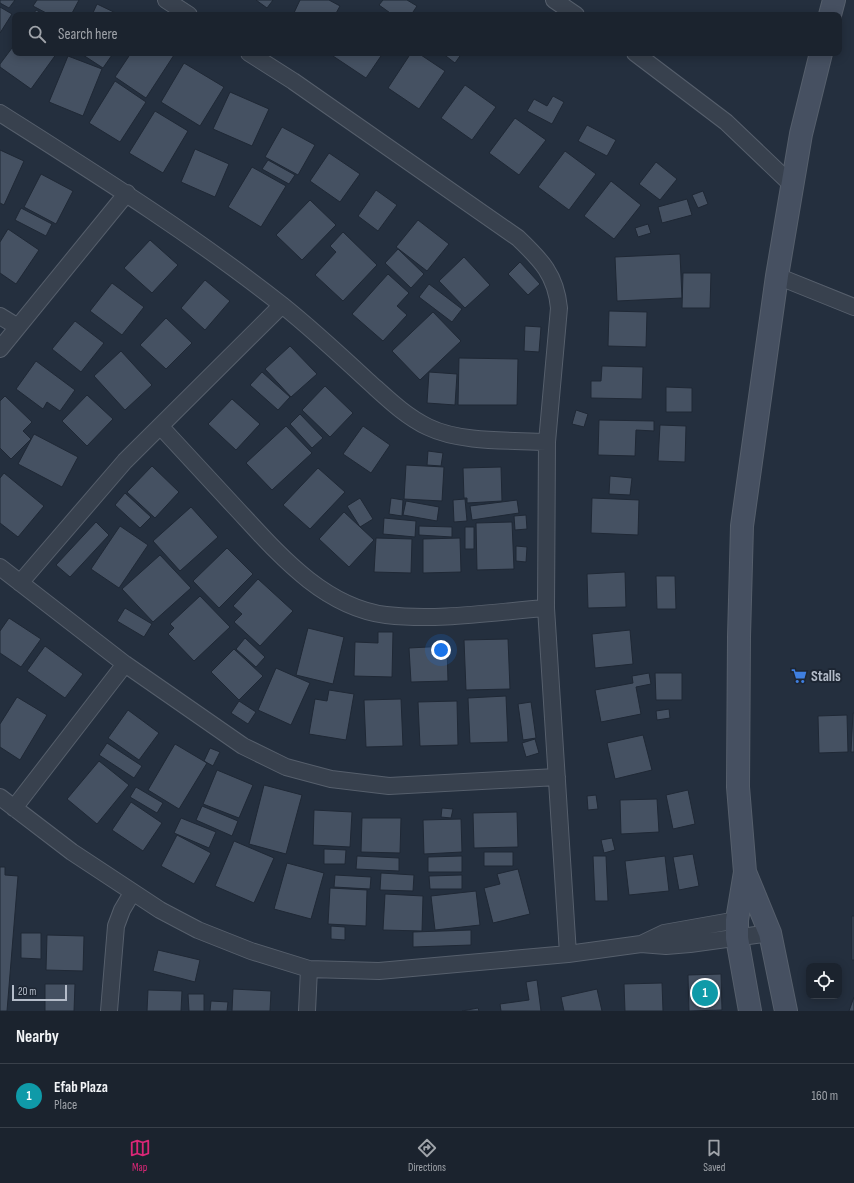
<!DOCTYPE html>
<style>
:root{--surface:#1b232e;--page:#242b36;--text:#f1f3f6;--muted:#a0a4aa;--line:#39404a;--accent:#db2777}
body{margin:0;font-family:"Sofia Sans Condensed",sans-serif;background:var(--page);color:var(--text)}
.controls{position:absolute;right:12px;bottom:12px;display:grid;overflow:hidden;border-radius:8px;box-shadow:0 2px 10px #0003}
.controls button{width:36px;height:36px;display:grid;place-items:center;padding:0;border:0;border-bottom:1px solid var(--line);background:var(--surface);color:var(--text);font:20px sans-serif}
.scale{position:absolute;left:12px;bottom:10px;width:55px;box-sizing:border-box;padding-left:4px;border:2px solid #b4bcc9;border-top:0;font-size:11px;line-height:14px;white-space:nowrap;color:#b4bcc9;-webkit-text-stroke:3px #1d2633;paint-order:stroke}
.you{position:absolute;left:441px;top:650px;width:14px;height:14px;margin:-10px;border:3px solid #fff;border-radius:50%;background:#1a73e8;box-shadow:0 0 0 6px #1a73e833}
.badge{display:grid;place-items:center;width:26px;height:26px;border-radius:50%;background:var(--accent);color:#fff;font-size:13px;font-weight:700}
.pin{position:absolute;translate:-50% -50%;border:2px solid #fff;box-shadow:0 1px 4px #0006}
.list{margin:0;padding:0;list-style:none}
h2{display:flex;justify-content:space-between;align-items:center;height:52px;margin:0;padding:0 16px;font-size:17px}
h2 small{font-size:13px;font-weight:400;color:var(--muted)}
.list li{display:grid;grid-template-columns:26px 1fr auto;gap:12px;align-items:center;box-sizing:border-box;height:64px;padding:0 16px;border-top:1px solid var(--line)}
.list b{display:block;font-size:15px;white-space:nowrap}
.list p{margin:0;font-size:13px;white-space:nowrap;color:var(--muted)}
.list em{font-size:13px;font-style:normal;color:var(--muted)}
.icon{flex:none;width:22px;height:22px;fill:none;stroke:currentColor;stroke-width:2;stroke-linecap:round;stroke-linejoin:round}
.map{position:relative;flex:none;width:854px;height:1011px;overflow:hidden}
.search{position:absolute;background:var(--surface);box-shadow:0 2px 10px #0003;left:12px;right:12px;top:12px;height:44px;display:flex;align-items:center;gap:10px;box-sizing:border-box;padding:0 14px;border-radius:8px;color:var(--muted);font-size:15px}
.sheet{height:116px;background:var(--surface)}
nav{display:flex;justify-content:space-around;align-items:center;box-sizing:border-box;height:56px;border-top:1px solid var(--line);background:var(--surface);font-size:11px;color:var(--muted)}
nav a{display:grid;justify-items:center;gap:2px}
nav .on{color:var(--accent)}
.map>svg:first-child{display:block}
.building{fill:#455162;stroke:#1f2835}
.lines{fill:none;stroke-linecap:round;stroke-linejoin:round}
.street-casing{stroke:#565f6c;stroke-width:18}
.secondary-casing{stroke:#565f6c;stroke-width:24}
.street{stroke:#38414e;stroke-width:16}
.secondary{stroke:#465061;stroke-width:22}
.labels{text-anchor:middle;stroke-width:4;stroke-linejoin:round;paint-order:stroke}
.poi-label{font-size:15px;font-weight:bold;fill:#b4bcc9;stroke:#1d2633;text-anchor:start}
</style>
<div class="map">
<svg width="854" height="1011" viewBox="0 0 854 1011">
<rect width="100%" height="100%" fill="#242f3e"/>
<!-- building -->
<path class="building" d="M0,0H15L9,8L0,3Z
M37,0H79L71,15H50L33,6Z
M256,0H273L267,8Z
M300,0H329L340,6L335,15H293Z
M383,0H407L417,6L411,15H393L379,5Z
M97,4L120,15H92Z
M0,7L12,14L0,33Z
M36,10L45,15H33Z
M15,44V53H57L31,89L0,67V64Z
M80,53H109L112,55L103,68Z
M131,53H171L174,55L146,98L115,77Z
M335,53H383L366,78L333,56Z
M411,53H418L445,71L419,109L388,88Z
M442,53H462L455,63Z
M68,56L102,69L83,116L49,102Z
M184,63L224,87L200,126L161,102Z
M115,81L146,102L120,142L89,123Z
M465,85L496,107L472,140L441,118Z
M230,92L269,109L252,146L213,129Z
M553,96L564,102L552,124L527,111L534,99L547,106Z
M155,111L188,131L163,173L129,153Z
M515,118L546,140L519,175L489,153Z
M587,125L616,140L607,156L578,141Z
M282,127L315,145L298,175L265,157Z
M195,149L229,164L215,197L181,182Z
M0,150L24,161L4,205L0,203Z
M565,151L596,174L569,210L538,187Z
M329,153L360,174L340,202L310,181Z
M268,160L295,175L289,184L262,169Z
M656,162L677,179L660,200L639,184Z
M252,167L286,186L261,227L228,207Z
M41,174L73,191L56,224L24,207Z
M611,181L641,205L614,239L584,216Z
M376,190L397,205L378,231L358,216Z
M703,191L708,204L698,208L692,195Z
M687,199L692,215L662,223L658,207Z
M310,200L336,225L302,260L276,235Z
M21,208L52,224L46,236L15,220Z
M418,220L449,244L427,271L396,247Z
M648,224L651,233L638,237L635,228Z
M8,229L39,250L16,284L0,273V242Z
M343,232L377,265L343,301L315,275L336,252L330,246Z
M150,240L178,265L152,293L124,268Z
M398,249L424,274L411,288L385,263Z
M680,254L682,298L617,301L615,257Z
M464,257L490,285L465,308L439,281Z
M520,262L540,284L528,295L508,274Z
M683,273H711L710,308H682Z
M388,274L409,293L397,306L407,315L383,341L352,314Z
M205,280L230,301L205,330L181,308Z
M112,283L144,307L122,335L90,311Z
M429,284L462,309L452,322L419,297Z
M609,311L647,312L646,347L608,346Z
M433,312L461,341L420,380L392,351Z
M166,318L192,343L166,369L140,345Z
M75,321L104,343L81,372L52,349Z
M525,326L541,327L539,352L524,351Z
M290,346L317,374L291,397L265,369Z
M121,351L152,385L125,410L94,376Z
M459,358L518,359L517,405H458Z
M36,361L75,390L60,411L47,402L43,409L16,389Z
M602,366L643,367L642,399L591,398V381H601Z
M262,372L290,397L278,410L250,385Z
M429,372L457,374L455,405L427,403Z
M325,386L353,413L330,437L302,410Z
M666,387L692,388V412H666Z
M87,395L113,419L87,446L62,421Z
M5,396L32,422L23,431L31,439L11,459L0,448V401Z
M232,399L260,424L236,450L208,424Z
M576,410L588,414L584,427L572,424Z
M300,414L323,438L312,448L290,424Z
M599,420L654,421V431L636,430L635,456L598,455Z
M660,425L686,426L685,462L658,461Z
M286,426L312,453L272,490L246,463Z
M363,426L390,445L371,473L343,454Z
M34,434L78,457L62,487L18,464Z
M428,451L443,453L441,466L427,465Z
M406,465L444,467L442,501L404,499Z
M152,466L179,492L155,518L127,492Z
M501,467L502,501L467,503V498H464L463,468Z
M318,468L345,492L310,529L283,505Z
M4,473L44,506L18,537L0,523V478Z
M610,476L632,478L630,495L609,494Z
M125,493L151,517L140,528L115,505Z
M360,498L373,519L360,527L347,506Z
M391,498L403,500L402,516L389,514Z
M592,498L639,500L638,535L591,533Z
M465,499L467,521L454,522L453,500Z
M517,500L519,513L472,520L470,506Z
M406,501L439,507L437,521L403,515Z
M191,507L218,537L180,571L153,541Z
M344,512L374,540L349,567L319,539Z
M526,515L527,529L515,530L514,516Z
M384,518L416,521L415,537L383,534Z
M96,522L109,535L70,577L56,565Z
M512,522L514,569L477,570L476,523Z
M120,526L148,545L119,588L91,569Z
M419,526L452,527V537L419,535Z
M465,527H474V549H465Z
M376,538L412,539L411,573L374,572Z
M460,538L461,572L423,573V539Z
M516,546L527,547L526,562L516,561Z
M227,548L253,574L219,608L193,581Z
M160,555L191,588L153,622L122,589Z
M625,572L626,607L588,608L587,574Z
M656,576H675L676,609H657Z
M258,579L293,611L260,646L234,622L242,614L233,606Z
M200,596L230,627L194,661L168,634L174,628L170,624Z
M125,608L152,624L144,637L117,621Z
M9,618L41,639L21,667L0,653V631Z
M308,628L344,637L333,684L296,675Z
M630,630L633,664L595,668L592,634Z
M378,632H393L392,677L354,676L355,642L378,643Z
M245,638L265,657L256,667L236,649Z
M508,639L510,689L466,690L464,640Z
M45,646L83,674L65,698L27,671Z
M447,646L448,681L411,682L409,648Z
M234,649L263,676L239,700L211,672Z
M276,668L310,683L291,725L258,710Z
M649,673L651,684L636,687L641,714L601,722L595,690L633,683L632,676Z
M655,673H682V700H656Z
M329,690L354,694L346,740L309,734L315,699L327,701Z
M506,696L508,742L470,743L468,698Z
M17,697L47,715L20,760L0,747V724Z
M401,699L403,746L366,747L364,700Z
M239,701L256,712L248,724L231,713Z
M457,701L458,745L420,746L418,702Z
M531,702L536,738L523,740L518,704Z
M669,709L670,718L657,720L656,711Z
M128,710L159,733L139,760L108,738Z
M853,713H854V752H851Z
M847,715L848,752L819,753L818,716Z
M643,735L652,770L615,779L607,743Z
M535,739L539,753L526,757L522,743Z
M107,743L142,766L134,778L99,755Z
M175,744L207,763L179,809L148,790Z
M210,748L220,752L213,766L204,761Z
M99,761L129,785L97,824L67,799Z
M217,770L253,785L239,818L203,804Z
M264,785L302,795L286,854L249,844Z
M136,787L163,803L157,813L130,797Z
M688,790L695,824L673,829L666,795Z
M596,795L598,809L588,810L587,796Z
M657,799L659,832L621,834L620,800Z
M131,802L162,823L143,851L112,830Z
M202,806L238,821L232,836L196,820Z
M442,808L453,809L451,818L441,817Z
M314,810L352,812L350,847L313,845Z
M517,812L518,847L474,848L473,813Z
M181,818L216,832L209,848L174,833Z
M362,818H401L400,853L361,852Z
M461,819L462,852L424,854L423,820Z
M177,835L211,853L194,884L161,866Z
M612,838L615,850L604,853L601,840Z
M234,841L274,858L254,903L215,886Z
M324,849L346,850L345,864H324Z
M484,852H513V866H484Z
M693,854L699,886L679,890L673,857Z
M357,856L399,858V871L356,869Z
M462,856V872H428V857Z
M593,856H606L608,901H595Z
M665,856L669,891L629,895L625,861Z
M287,863L324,873L311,919L274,909Z
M0,867H5V875L18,876L7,1011H0Z
M518,869L530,914L493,923L484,888L500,884L497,874Z
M381,873L414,875L413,891L380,890Z
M335,875L371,877L370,889L334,887Z
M462,875V889H430L429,876Z
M330,888L367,890L366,926L328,924Z
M476,891L480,925L435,930L431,896Z
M385,894L423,896L422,931L383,930Z
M852,916H854V960H852Z
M331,926L345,927V940L331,939Z
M471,930V945L413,947V932Z
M21,933H41V959L21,958Z
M47,935L84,936L83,971L46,970Z
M158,950L200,960L195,982L153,971Z
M721,974L722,1010L689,1011L688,975Z
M537,980L541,1011H501L500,1004L529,1000L526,982Z
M662,983L663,1011H625L624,984Z
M45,984H75L74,1011H45Z
M233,989L271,991L270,1011H232Z
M597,989L602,1011H564L561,997Z
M148,990L182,991L181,1011H147Z
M188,994H204V1011H189Z
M854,997V1011H849Z
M211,1001L228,1002L227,1011H210Z
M478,1008L479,1011H462Z"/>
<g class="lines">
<defs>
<path id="street" d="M166,0L189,15
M554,0L576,15
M249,53L293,81L518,238C541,260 556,275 559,308L547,442L546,608L568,954
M635,53L726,122L792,185
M0,113C96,174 192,234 282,305C312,329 340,355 368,381C387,398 405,416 428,427C461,443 510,440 547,442
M777,276L854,307
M0,316L18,327
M0,349L127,193
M161,427C185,453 210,480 235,507C276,551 322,607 386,615C439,621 493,612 546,608
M0,567L125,664L243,746L286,767L331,779L389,786L557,777
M20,583L125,461L282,305
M0,797L72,852L160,910L198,930L251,951L309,969L379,971L568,954L641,944L666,946L690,944L770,933
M14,808L125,664
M641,944L664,933L737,920
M109,1011L116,926L122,910L132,893
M307,1011L309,969"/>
<path id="secondary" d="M830,15L834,0
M745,872L770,933L786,1011
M750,1011L737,938V920L745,872L738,787L739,637L742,526L777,276L801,134L821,53"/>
</defs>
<!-- street casing -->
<use href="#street" class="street-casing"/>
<!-- secondary casing -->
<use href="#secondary" class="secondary-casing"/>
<!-- street -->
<use href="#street" class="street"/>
<!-- secondary -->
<use href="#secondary" class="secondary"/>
</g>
<!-- icons -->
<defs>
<symbol id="supermarket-bare" viewBox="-9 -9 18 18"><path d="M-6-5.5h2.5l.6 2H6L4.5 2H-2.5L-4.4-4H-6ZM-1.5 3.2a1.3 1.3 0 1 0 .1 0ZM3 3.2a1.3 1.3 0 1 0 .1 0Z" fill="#3f7fe0" stroke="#1d2633" stroke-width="2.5" paint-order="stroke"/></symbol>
</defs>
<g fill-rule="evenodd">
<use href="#supermarket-bare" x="788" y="665" width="22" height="22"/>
</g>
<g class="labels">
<!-- poi labels -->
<g class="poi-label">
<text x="811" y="681">Stalls</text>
</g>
</g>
</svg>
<div class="controls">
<button><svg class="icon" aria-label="locate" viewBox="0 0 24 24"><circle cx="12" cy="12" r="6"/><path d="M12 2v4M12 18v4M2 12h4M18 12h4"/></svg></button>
</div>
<div class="scale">20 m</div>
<div class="you"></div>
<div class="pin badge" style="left:705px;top:993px;background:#0f9aa8">1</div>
<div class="search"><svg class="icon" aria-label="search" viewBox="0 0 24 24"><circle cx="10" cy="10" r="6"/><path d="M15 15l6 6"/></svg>Search here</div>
</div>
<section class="sheet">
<h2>Nearby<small></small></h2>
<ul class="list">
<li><span class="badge" style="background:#0f9aa8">1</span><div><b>Efab Plaza</b><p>Place</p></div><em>160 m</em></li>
</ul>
</section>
<nav>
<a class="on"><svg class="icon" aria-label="map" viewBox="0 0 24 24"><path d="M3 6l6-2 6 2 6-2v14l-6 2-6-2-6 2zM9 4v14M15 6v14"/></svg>Map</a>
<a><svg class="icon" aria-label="directions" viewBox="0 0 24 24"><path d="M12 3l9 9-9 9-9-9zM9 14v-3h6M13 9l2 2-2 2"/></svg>Directions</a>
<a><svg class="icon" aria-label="saved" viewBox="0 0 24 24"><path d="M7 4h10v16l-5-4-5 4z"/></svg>Saved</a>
</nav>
